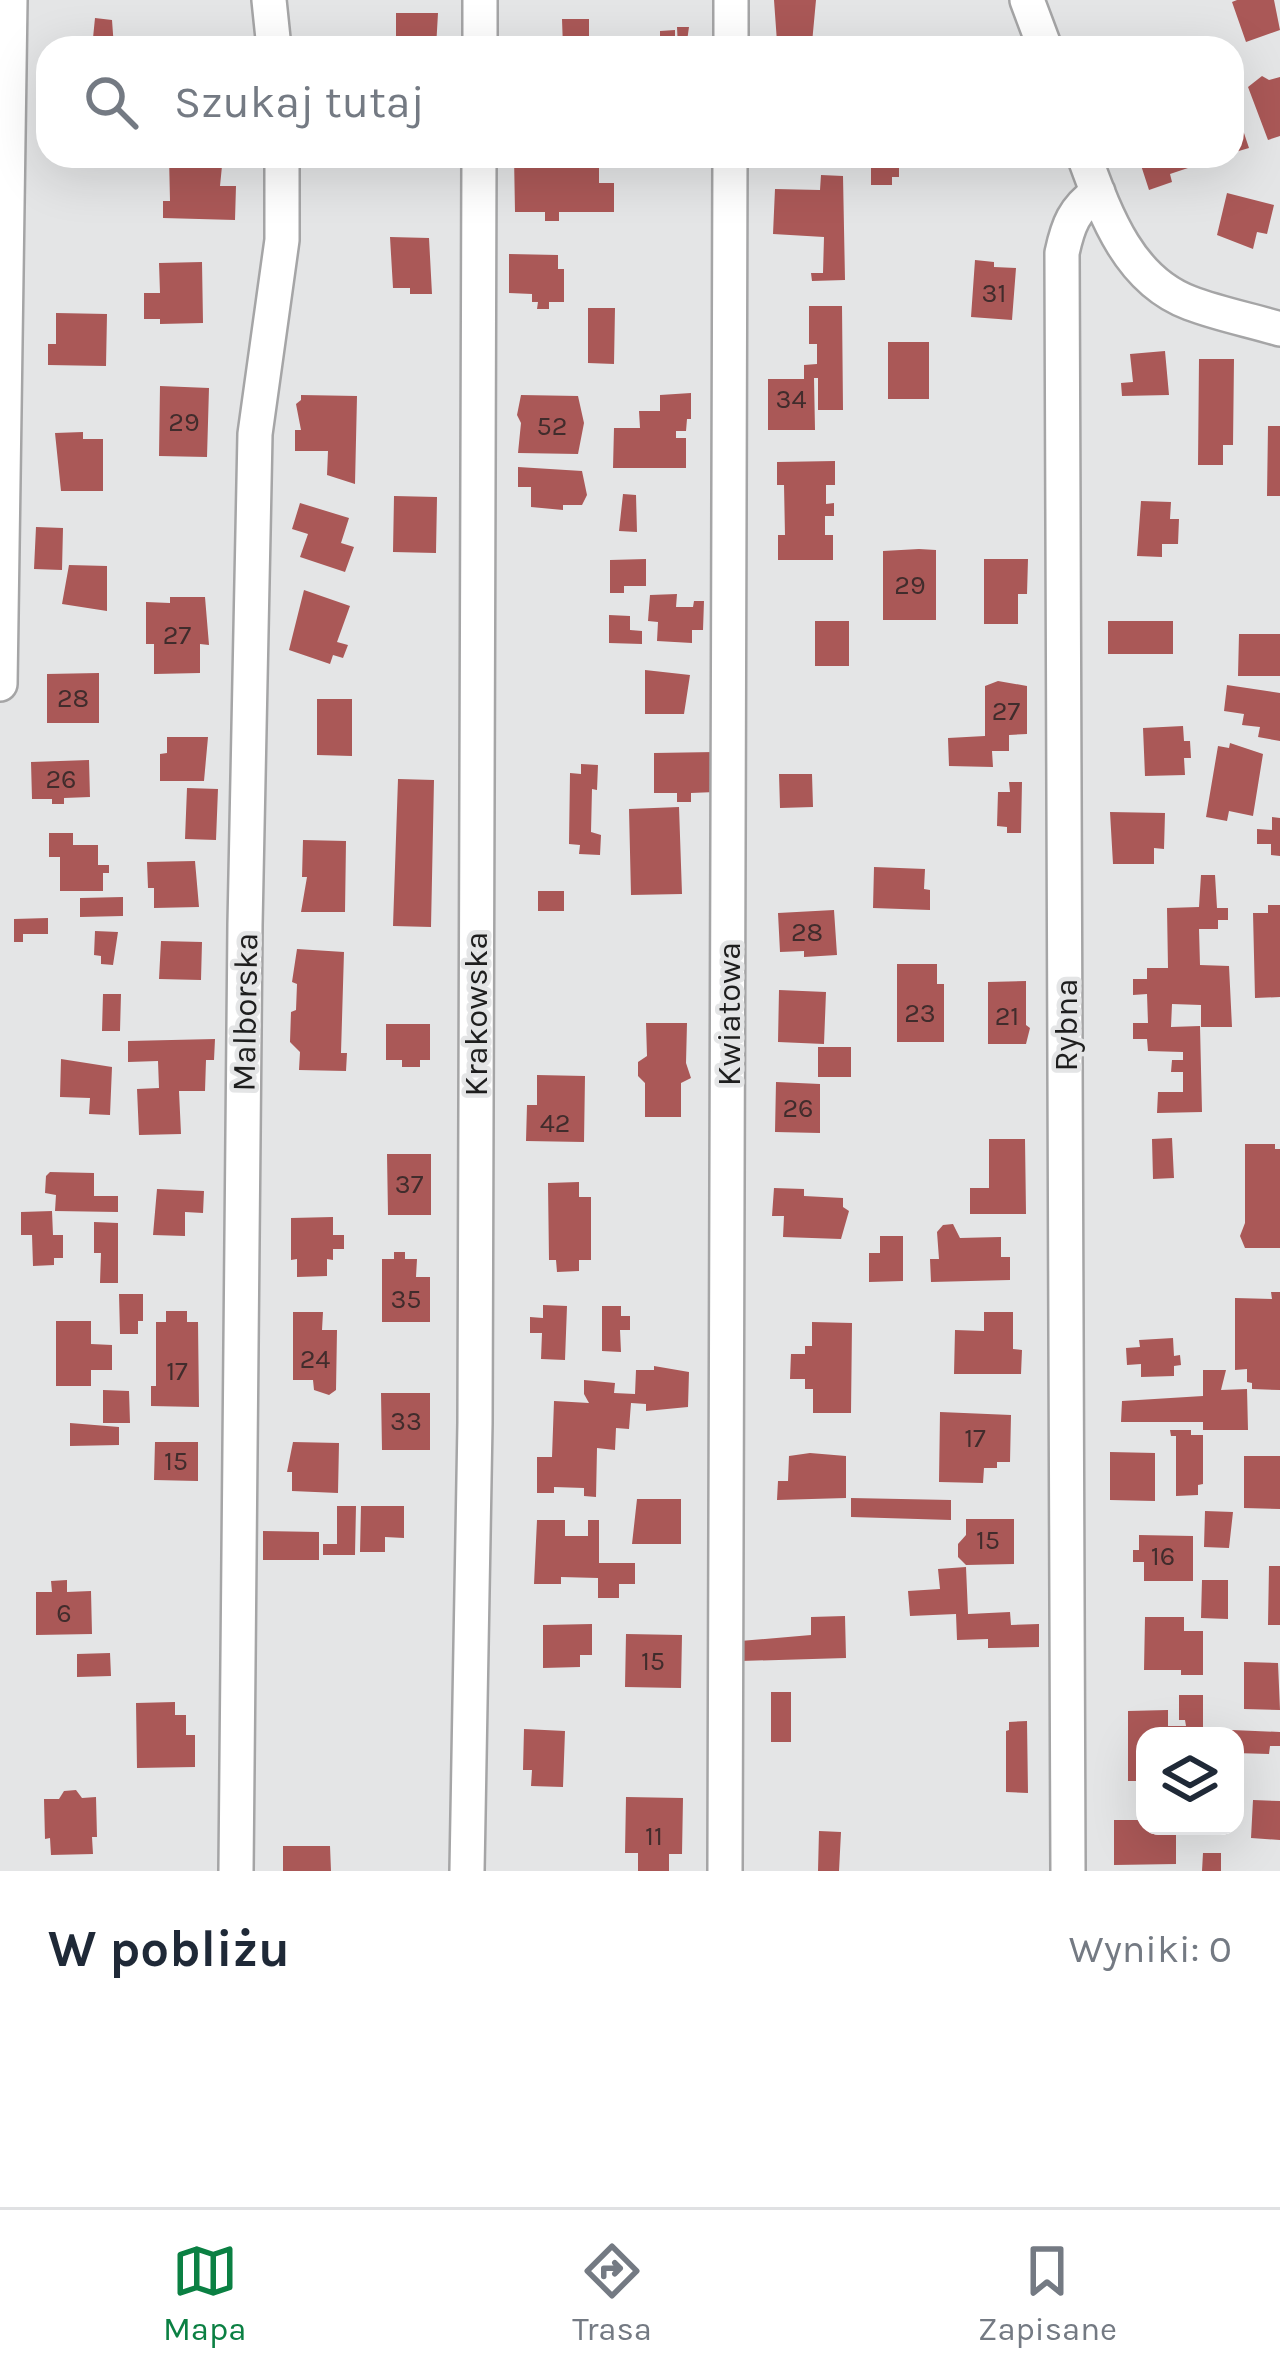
<!DOCTYPE html>
<html lang="pl">
<meta charset="utf-8">
<style>
:root{--surface:#fff;--page:#f6f6f7;--text:#1f2937;--muted:#747a83;--line:#e0e1e3;--accent:#0b8043}
body{margin:0;font-family:Karla,sans-serif;background:var(--page);color:var(--text)}
.controls{position:absolute;right:36px;bottom:36px;display:grid;overflow:hidden;border-radius:24px;box-shadow:0 12px 48px #0002}
.controls button{width:108px;height:108px;display:grid;place-items:center;padding:0;border:0;border-bottom:3px solid var(--line);background:var(--surface);color:var(--text);font:60px sans-serif}
.list{margin:0;padding:0;list-style:none}
h2{display:flex;justify-content:space-between;align-items:center;height:156px;margin:0;padding:0 48px;font-size:51px}
h2 small{font-size:39px;font-weight:400;color:var(--muted)}
.icon{flex:none;width:66px;height:66px;fill:none;stroke:currentColor;stroke-width:2;stroke-linecap:round;stroke-linejoin:round}
.map{position:relative;flex:none;width:1280px;height:1871px;overflow:hidden}
.search{position:absolute;background:var(--surface);box-shadow:0 12px 48px #0002;left:36px;right:36px;top:36px;height:132px;display:flex;align-items:center;gap:30px;box-sizing:border-box;padding:0 42px;border-radius:36px;color:var(--muted);font-size:45px}
.sheet{height:336px;background:var(--surface)}
nav{display:flex;justify-content:space-around;align-items:center;box-sizing:border-box;height:168px;border-top:3px solid var(--line);background:var(--surface);font-size:33px;color:var(--muted)}
nav a{display:grid;justify-items:center;gap:6px}
nav .on{color:var(--accent)}
.map>svg:first-child{display:block}
.building{fill:#aa5857}
.lines{fill:none;stroke-linecap:round;stroke-linejoin:round}
.minor-casing{stroke:#a5a5a6;stroke-width:38}
.minor{stroke:#fff;stroke-width:33}
.labels{text-anchor:middle;stroke-width:9;stroke-linejoin:round;paint-order:stroke}
.number-label{font-size:27px;fill:#412c2c}
.street-label{font-size:33px;fill:#1e1e1e;stroke:#e4e5e6}
</style>
<div class="map">
<svg width="1280" height="1871" viewBox="0 0 1280 1871">
<rect width="100%" height="100%" fill="#e4e5e6"/>
<!-- building -->
<path class="building" d="M774,0H816L812,43L777,42Z
M1237,0H1274L1280,30L1246,42L1232,2Z
M396,13H438L436,48H396Z
M95,18L112,20L114,48H92Z
M562,19H589V48H563Z
M677,27H689L686,48H678Z
M675,30V48H660V31Z
M958,37V48H933V38Z
M1262,76L1269,80L1280,77V136L1268,140L1248,87Z
M1232,97L1249,148L1232,153Z
M169,156H208L207,167L222,166L220,186H236L235,220L163,218V201H170Z
M514,156H599V183H614V212H559V221H545V212H515Z
M871,156H917L918,163H899V177H892V185H871Z
M1138,156H1221V157L1170,174L1172,182L1149,190Z
M821,175L843,176L845,280L812,281L811,273H823L824,237L773,234L775,189L820,190Z
M1227,193L1274,205L1267,234L1257,232L1253,249L1217,235Z
M390,237L429,238L432,294H410V288H393Z
M509,254L558,255V269H564V302H549V309H537L538,302H532V294L509,293Z
M975,260L994,262V267L1016,268L1012,320L971,317Z
M202,262L203,323L160,324V319H144V293H160L159,263Z
M809,306H842L843,410H818V378H814L815,430H768V379H804V365L817,364V344H809Z
M588,308H615L614,364L588,363Z
M56,313L107,314L106,366L48,365V344H56Z
M888,342H929V399H888Z
M1165,351L1169,395L1122,396L1121,383L1133,382L1130,354Z
M1199,359H1234L1233,445H1223V465H1198Z
M160,386L209,388L207,457L159,456Z
M691,393V419H687L686,431H676V438H686V468H613L614,428H640L639,411H660V395Z
M301,395L357,396L355,484L327,475L328,451H295V430H301L296,404L301,400Z
M521,395L578,396L584,423L578,454L518,453L521,423L517,415Z
M1268,426H1280V496H1267Z
M83,432V439H103V491H61L55,433Z
M835,461V485H826V504L834,503V516H825V535H833V560H778V535H785L784,485H777V462Z
M518,467L582,471L587,495L582,505H563V510L531,507V487H518Z
M623,494L636,495L637,532L619,531Z
M394,496L437,497L436,553L393,552Z
M1141,501L1171,502L1170,519H1179L1178,544H1162V557L1137,556Z
M300,503L349,518L341,543L354,547L345,572L300,557L308,534L292,529Z
M36,527L63,528L62,570L34,569Z
M919,549L936,550V620H883V551Z
M646,559V586H624V593H610V560Z
M984,559H1028L1027,594H1018V624H984Z
M69,565L107,566V611L62,604Z
M304,590L350,606L337,642L348,645L343,658L333,655L330,664L289,650Z
M677,594L676,607H693L694,601H704L703,630H692V643L657,641L658,622L648,621L650,595Z
M170,597H205L209,645L200,644V673L154,674V644H146V602L170,603Z
M609,615L630,616V630L642,631V644L609,643Z
M815,621H849V666H815Z
M1108,621H1173V654H1108Z
M1239,634H1280V676H1238Z
M645,670L690,675L684,714H645Z
M99,673V723H47V674Z
M998,681L1027,686V734L1009,735V751H992L993,767L949,766L948,738L985,736V686Z
M1227,685L1280,693V741L1258,737L1260,727L1242,725L1244,714L1224,711Z
M317,699H352V756L317,755Z
M1183,726L1184,741H1190L1191,758H1184L1185,775L1145,776L1143,728Z
M167,737H208L204,781H160V754L167,753Z
M1230,743L1263,754L1253,816L1229,811L1227,821L1206,817L1218,746L1229,748Z
M715,752V792L691,793V802H677V793H654V753Z
M89,760L90,797L64,798V804H52V799H32L31,762Z
M581,764L598,765L597,790L592,789L591,832L601,835L600,855L579,854L580,845L569,844L570,773L581,774Z
M779,774H812L813,807L780,808Z
M398,779L434,780L431,927L393,926Z
M1009,782H1022L1021,833H1007V827L997,826L998,792H1010Z
M187,788L218,789L216,840L185,839Z
M679,807L682,894L631,895L629,809Z
M1110,812L1165,813L1164,849L1154,848V864H1113Z
M1272,817L1280,818V856L1271,855V844H1257V829L1272,830Z
M49,833H73V845H98V865H109V873H103V891H60V857H49Z
M303,840L346,841L345,912H301L307,877H302Z
M195,861L199,907L154,908V888H148L147,862Z
M874,867L925,869L924,889L930,890V910L873,908Z
M1201,875H1215L1217,908H1228V920H1218V929H1199L1200,965L1229,966L1232,1027H1201V1005L1172,1004L1171,1027L1200,1026L1202,1112L1157,1113L1158,1092H1183V1072H1171L1172,1060H1183V1052L1148,1051L1147,1039H1133V1023H1148L1147,994L1133,995V979H1147V968H1168L1167,908L1199,907Z
M538,891H564V911H538Z
M123,897V916L80,917V898Z
M1268,905H1280V997L1255,998L1253,913H1268Z
M834,910L837,955L804,957V951L780,952L778,913Z
M48,918V934H23V942H14V919Z
M95,931L118,932L113,965L101,964V956L94,955Z
M161,941L202,942L201,980L159,979Z
M297,949L344,952L341,1053H347L346,1071L299,1070L300,1052L290,1042L291,1012L296,1010L297,984L292,982Z
M897,964H937V984H944V1042H897Z
M1026,981V1025L1030,1028L1026,1044H988V982Z
M779,990L826,992L824,1044L778,1042Z
M103,994H121L120,1031H102Z
M646,1023H687L686,1063L691,1078L681,1083V1117H645V1083L638,1076V1062L647,1056Z
M386,1024H430V1060H420V1067H402V1060H386Z
M215,1039L214,1060H206L205,1091H179L181,1134L139,1135L137,1089L159,1088L158,1061L128,1062V1041Z
M818,1047H851V1077H818Z
M61,1059L112,1067L110,1115L89,1114L90,1098L60,1097Z
M537,1075L585,1076L584,1142L526,1141L527,1105H537Z
M776,1082L820,1084V1133L775,1132Z
M1172,1138L1174,1178L1153,1179L1152,1139Z
M989,1139H1025L1026,1214H970V1188H989Z
M1245,1144H1275V1149H1280V1248H1245L1240,1236L1245,1223Z
M387,1154H431V1215H388Z
M50,1172L94,1173V1196H118V1212L55,1211L56,1195L45,1193L46,1176Z
M579,1182V1197H591V1260H579V1271L557,1272L556,1260H549L548,1183Z
M774,1188L804,1189V1196L843,1198V1207L849,1211L841,1239L783,1237L784,1216H772Z
M157,1189L204,1191L203,1213L185,1212V1236L153,1235Z
M52,1211L53,1235H63V1258H54V1265L33,1266L32,1235H21V1212Z
M333,1217V1235H344V1249H333V1260L327,1259V1276L297,1277V1259L291,1260V1218Z
M94,1222L118,1223V1283H100L101,1253H94Z
M953,1224L960,1238L1001,1237V1257H1010V1280L931,1282L930,1259H939L937,1232L943,1225Z
M880,1236H903V1281L869,1282V1253H880Z
M394,1252H405V1259H417L416,1277H430V1322H382V1259H394Z
M1271,1292H1280V1390L1252,1389V1383L1247,1382V1369L1235,1370V1298L1272,1299Z
M119,1294H143V1321H138V1334H120Z
M543,1305L567,1306L565,1360L541,1359L542,1333H530V1317L543,1318Z
M602,1306H621V1316H630V1330H620L621,1352L602,1351Z
M166,1311H187V1322H198L199,1407L151,1406V1386H156V1322H166Z
M293,1312H323L322,1330H337L336,1390L329,1395L314,1390L313,1380H293Z
M984,1312H1013V1349L1022,1350L1021,1374H954L955,1330L984,1331Z
M56,1321H91V1344L112,1345V1370H91V1386H56Z
M812,1322L852,1323L851,1413H813V1389H805V1379H790L791,1354H805V1346H812Z
M1173,1338L1174,1356L1180,1355L1181,1365L1174,1366V1376L1141,1377V1364L1127,1365L1126,1348L1140,1347L1139,1340Z
M654,1366L689,1372L688,1407L646,1411V1404L631,1403L629,1429L616,1428L615,1450L597,1448L596,1497L584,1496V1488L554,1487V1493H537V1457H552L554,1401L589,1403L584,1394V1380L615,1383L614,1393L635,1394L636,1370H654Z
M1203,1370H1226L1221,1390L1247,1389L1248,1430H1203V1422H1121L1122,1401L1203,1396Z
M103,1390L129,1391L130,1423H103Z
M381,1393H430V1450H382Z
M940,1412L1011,1415L1010,1462H997V1468H984L983,1483L939,1482Z
M70,1423L119,1427V1445L70,1446Z
M1170,1430H1191V1435H1203V1484L1198,1485V1495L1176,1496V1436H1171Z
M155,1442H198V1481L154,1480Z
M293,1442L339,1443L338,1493L292,1491V1472H287Z
M1110,1452L1155,1453V1501L1110,1500Z
M810,1453L846,1456V1498L777,1500L778,1481H788L789,1456Z
M1244,1456H1280V1509L1244,1508Z
M851,1498L951,1500V1520L851,1517Z
M637,1499H681V1544H632Z
M337,1506H356L355,1555H323V1544H337Z
M361,1506H404V1538L385,1537V1552H360Z
M1205,1511L1233,1512L1229,1548L1204,1547Z
M966,1519H1014V1564L966,1565L958,1557V1544L966,1535Z
M537,1520H565V1536H588V1520H599V1563H635V1584H619V1598H598V1578L561,1577V1584H534Z
M263,1531L319,1532V1560H263Z
M1139,1535L1193,1536V1581H1144V1562H1133V1550H1139Z
M1269,1566H1280V1625H1268Z
M966,1567L968,1614L1010,1612L1011,1625L1039,1624V1647L988,1648V1639L957,1640L956,1614L910,1616L908,1591L940,1589L938,1569Z
M67,1580V1592L91,1591L92,1634L36,1635V1592H52L51,1581Z
M1202,1580H1228V1619L1201,1618Z
M845,1616L846,1658L740,1661V1641L811,1635V1617Z
M1145,1617H1184V1631H1203V1675H1181V1670H1144Z
M592,1624V1655H580V1667L543,1668V1625Z
M626,1634L682,1635L681,1688L625,1687Z
M110,1653L111,1676L77,1677V1654Z
M1244,1662L1278,1663L1280,1710L1244,1709Z
M771,1692H791V1742H771Z
M1179,1695H1203V1736H1145V1781H1128V1711L1168,1710V1726H1186L1185,1720H1179Z
M175,1702V1715H186V1735H195V1767L137,1768L136,1703Z
M1027,1721L1028,1793L1006,1792V1731L1009,1730V1722Z
M524,1729L565,1731L563,1787L531,1786L532,1770H523Z
M1232,1730L1280,1732V1746H1270L1269,1754L1235,1753Z
M76,1790L82,1798L96,1797L97,1837H92L93,1854L51,1855L50,1838L45,1839L44,1799H59L64,1791Z
M626,1797L683,1798L682,1854H669V1871H638V1853H625Z
M1253,1800L1280,1801V1840L1251,1838Z
M1114,1820H1145V1826H1176V1864L1114,1865Z
M819,1831L841,1832L839,1871H818Z
M283,1846H330L331,1871H283Z
M1203,1853H1221V1871H1202Z"/>
<g class="lines">
<defs>
<path id="minor" d="M269,0L274,48
M1027,0L1045,48
M480,48V0
M731,48V0
M1084,156C1105,213 1128,280 1190,303C1219,314 1250,320 1280,329
M0,684L10,0
M236,1871L245,925L255,434L282,240V156
M467,1871L475,1423L479,156
M725,1871L730,156
M1068,1871L1062,253C1068,225 1074,209 1098,192"/>
</defs>
<!-- minor casing -->
<use href="#minor" class="minor-casing"/>
<!-- minor -->
<use href="#minor" class="minor"/>
</g>
<g class="labels">
<!-- number labels -->
<g class="number-label">
<text x="994" y="302">31</text>
<text x="791" y="408">34</text>
<text x="184" y="431">29</text>
<text x="552" y="435">52</text>
<text x="910" y="594">29</text>
<text x="177" y="644">27</text>
<text x="73" y="707">28</text>
<text x="1006" y="720">27</text>
<text x="61" y="788">26</text>
<text x="807" y="941">28</text>
<text x="920" y="1022">23</text>
<text x="1007" y="1025">21</text>
<text x="798" y="1117">26</text>
<text x="555" y="1132">42</text>
<text x="409" y="1193">37</text>
<text x="406" y="1308">35</text>
<text x="315" y="1368">24</text>
<text x="177" y="1380">17</text>
<text x="406" y="1430">33</text>
<text x="975" y="1447">17</text>
<text x="176" y="1470">15</text>
<text x="988" y="1549">15</text>
<text x="1163" y="1565">16</text>
<text x="64" y="1622">6</text>
<text x="653" y="1670">15</text>
<text x="654" y="1845">11</text>
</g>
<!-- street labels -->
<g class="street-label">
<text transform="translate(244 1012) rotate(-89)" y="12">Malborska</text>
<text transform="translate(475 1014) rotate(-90)" y="12">Krakowska</text>
<text transform="translate(728 1014) rotate(-90)" y="12">Kwiatowa</text>
<text transform="translate(1065 1025) rotate(-90)" y="12">Rybna</text>
</g>
</g>
</svg>
<div class="controls">
<button><svg class="icon" aria-label="layers" viewBox="0 0 24 24"><path d="M12 4l9 5-9 5-9-5zM3 14l9 5 9-5"/></svg></button>
</div>
<div class="search"><svg class="icon" aria-label="search" viewBox="0 0 24 24"><circle cx="10" cy="10" r="6"/><path d="M15 15l6 6"/></svg>Szukaj tutaj</div>
</div>
<section class="sheet">
<h2>W pobliżu<small>Wyniki: 0</small></h2>
<ul class="list">
</ul>
</section>
<nav>
<a class="on"><svg class="icon" aria-label="map" viewBox="0 0 24 24"><path d="M3 6l6-2 6 2 6-2v14l-6 2-6-2-6 2zM9 4v14M15 6v14"/></svg>Mapa</a>
<a><svg class="icon" aria-label="directions" viewBox="0 0 24 24"><path d="M12 3l9 9-9 9-9-9zM9 14v-3h6M13 9l2 2-2 2"/></svg>Trasa</a>
<a><svg class="icon" aria-label="saved" viewBox="0 0 24 24"><path d="M7 4h10v16l-5-4-5 4z"/></svg>Zapisane</a>
</nav>
